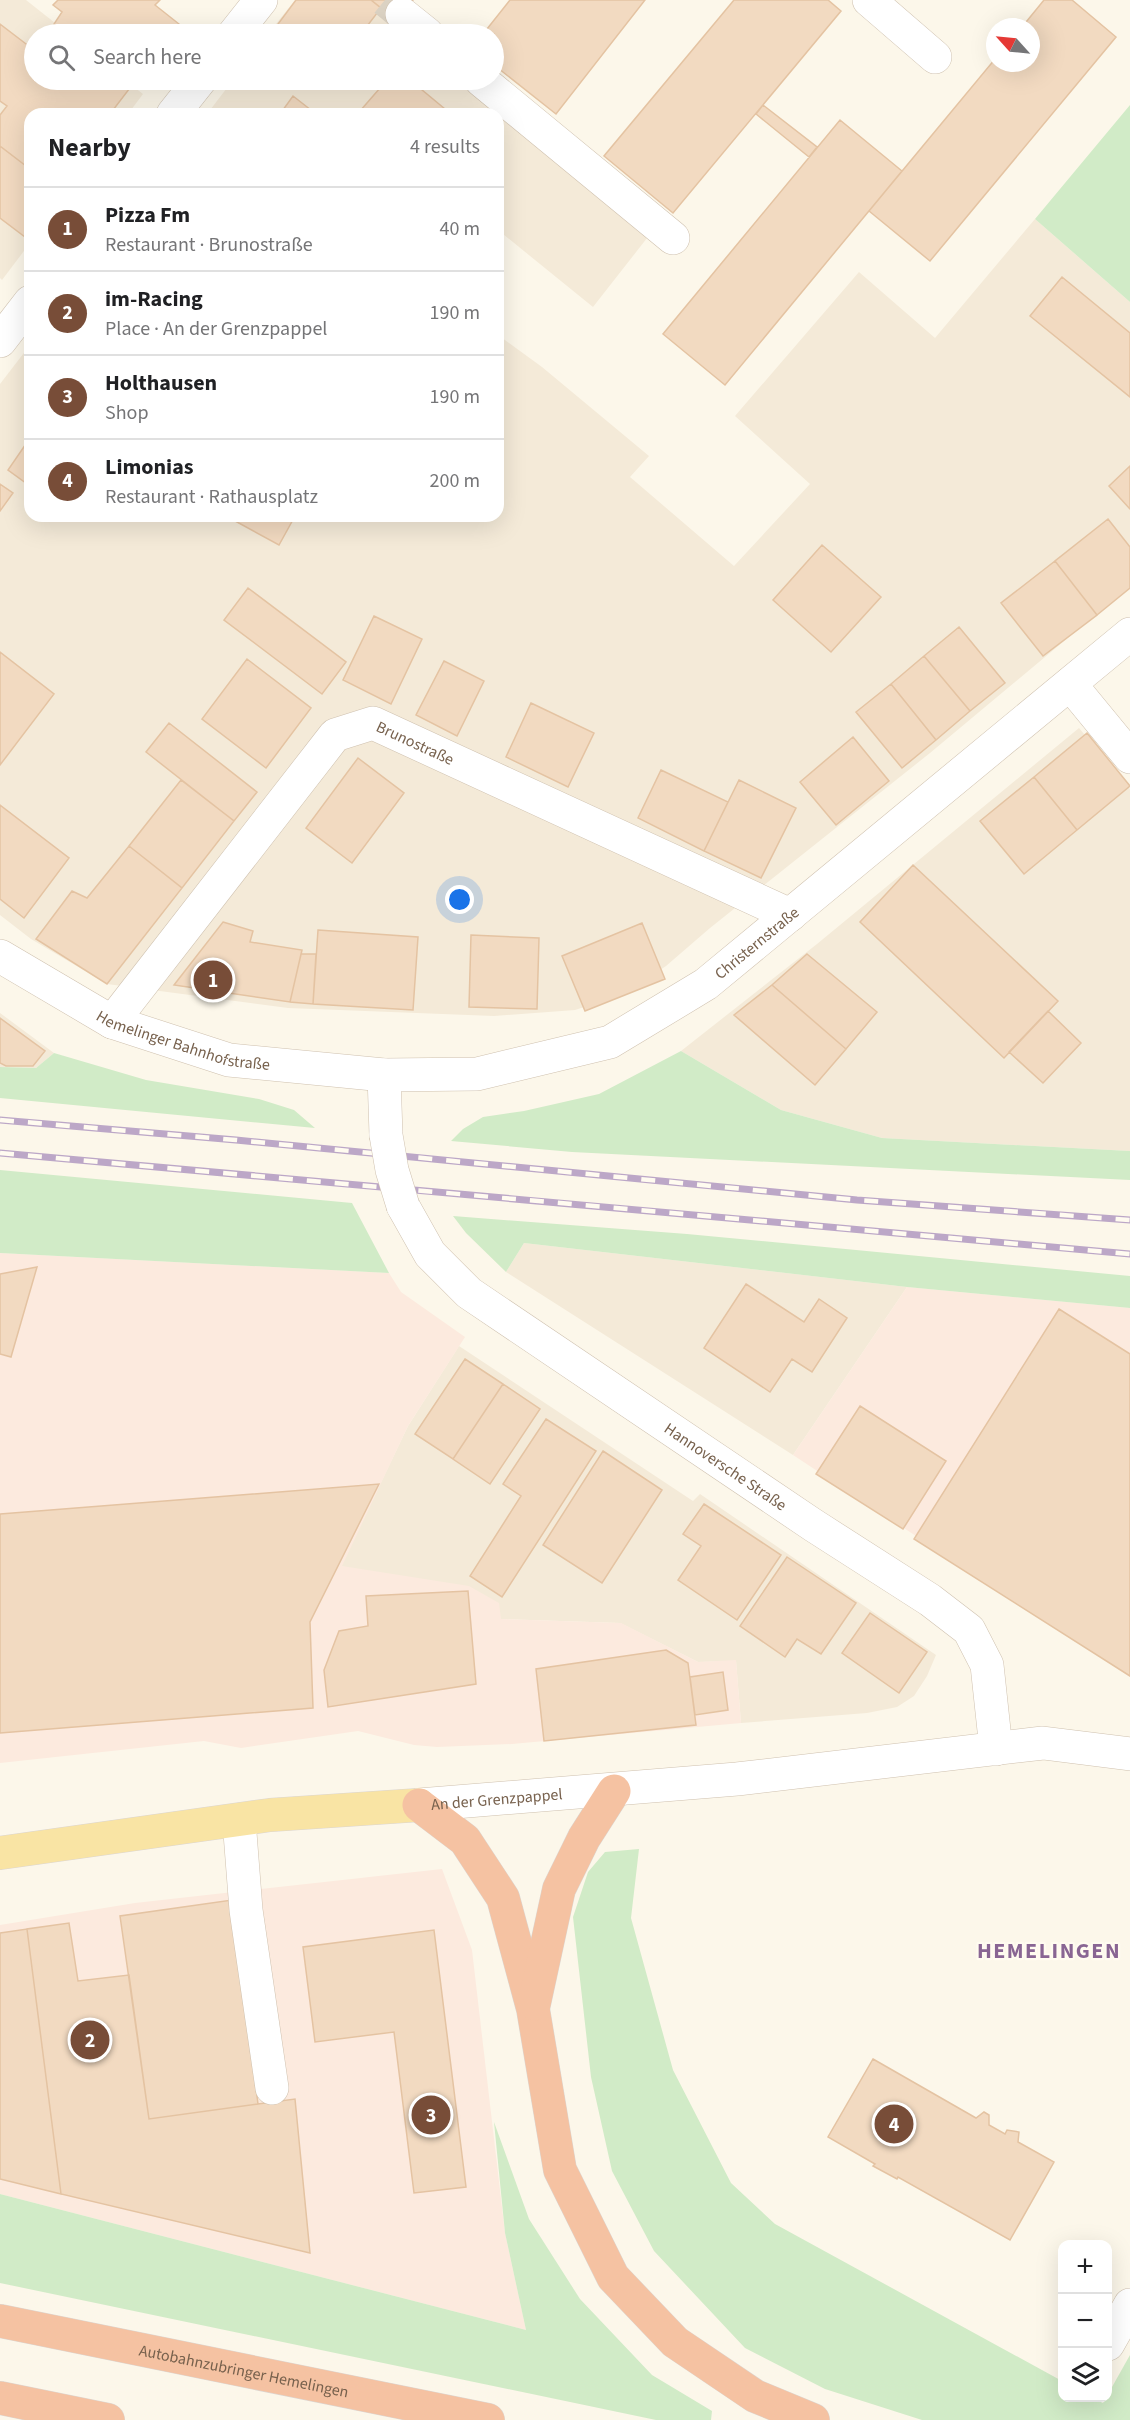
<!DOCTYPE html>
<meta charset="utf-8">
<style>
:root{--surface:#fff;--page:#f6f6f6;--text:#202124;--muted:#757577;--line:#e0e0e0;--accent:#784d38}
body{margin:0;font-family:"Source Sans 3",sans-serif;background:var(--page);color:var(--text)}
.controls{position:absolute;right:18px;bottom:18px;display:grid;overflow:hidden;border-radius:12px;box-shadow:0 6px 24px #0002}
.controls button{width:54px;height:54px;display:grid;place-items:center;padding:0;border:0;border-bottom:2px solid var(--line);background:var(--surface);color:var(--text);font:30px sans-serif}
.compass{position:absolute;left:986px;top:18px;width:54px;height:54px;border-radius:50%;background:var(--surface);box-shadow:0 6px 24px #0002;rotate:297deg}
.you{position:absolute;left:460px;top:900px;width:21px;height:21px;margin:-15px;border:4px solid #fff;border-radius:50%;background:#1a73e8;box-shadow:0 0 0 9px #1a73e833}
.badge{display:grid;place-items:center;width:39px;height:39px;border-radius:50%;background:var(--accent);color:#fff;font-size:20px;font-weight:700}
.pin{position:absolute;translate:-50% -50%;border:3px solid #fff;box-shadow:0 2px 6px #0006}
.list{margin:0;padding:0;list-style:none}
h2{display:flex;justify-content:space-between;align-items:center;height:78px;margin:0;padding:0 24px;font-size:26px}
h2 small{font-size:20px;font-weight:400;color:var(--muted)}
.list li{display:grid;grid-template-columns:39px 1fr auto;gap:18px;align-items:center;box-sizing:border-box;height:84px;padding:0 24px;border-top:2px solid var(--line)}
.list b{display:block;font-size:22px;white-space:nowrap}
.list p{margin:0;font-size:20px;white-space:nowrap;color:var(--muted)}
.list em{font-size:20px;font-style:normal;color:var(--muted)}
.icon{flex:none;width:33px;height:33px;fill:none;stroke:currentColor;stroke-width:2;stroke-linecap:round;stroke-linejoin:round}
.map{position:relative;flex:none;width:1130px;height:2420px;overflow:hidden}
.search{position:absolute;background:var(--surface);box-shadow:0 6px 24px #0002;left:24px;top:24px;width:480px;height:66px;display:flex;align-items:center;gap:15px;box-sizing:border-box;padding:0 21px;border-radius:33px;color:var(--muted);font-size:22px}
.panel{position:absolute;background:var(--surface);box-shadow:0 6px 24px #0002;left:24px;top:108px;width:480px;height:414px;border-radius:18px}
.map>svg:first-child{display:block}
.residential{fill:#f4ead8}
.commercial{fill:#fceade}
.green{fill:#d1ebc7}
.building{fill:#f2dac1;stroke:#e4c3a2;stroke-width:1.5}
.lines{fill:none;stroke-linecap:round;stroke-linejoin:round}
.minor-tunnel{stroke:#dbd2c3;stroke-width:33;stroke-dasharray:33 16;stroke-linecap:butt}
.minor-casing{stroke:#cfc1af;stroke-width:34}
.major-casing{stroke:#dcd6d1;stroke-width:34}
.highway-casing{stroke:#dcd6d1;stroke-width:34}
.minor{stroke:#fff;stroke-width:33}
.major{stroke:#f9e4a4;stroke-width:33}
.highway{stroke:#f5c2a2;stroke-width:33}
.rail-casing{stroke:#bca7c7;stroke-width:7}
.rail{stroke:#fffbf0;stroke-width:4.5;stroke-dasharray:14;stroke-linecap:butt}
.minor-bridge-casing{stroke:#cfc1af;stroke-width:34;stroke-linecap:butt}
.minor-bridge{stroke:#fff;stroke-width:33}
.labels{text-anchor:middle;stroke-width:4.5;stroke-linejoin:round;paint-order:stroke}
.street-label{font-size:16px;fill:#77614d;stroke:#fffbf0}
.district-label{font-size:22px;font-weight:bold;letter-spacing:1.5px;fill:#896593;stroke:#fffbf0}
</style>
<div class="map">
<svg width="1130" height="2420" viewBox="0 0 1130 2420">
<rect width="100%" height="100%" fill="#fcf7ea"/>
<!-- residential -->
<path class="residential" d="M0,0H26L69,34H34V80H125L143,94L128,114H30V243L2,280L0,278Z
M295,0H369L410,34H268Z
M233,80H465L651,233L593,307L498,230V114H207Z
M1035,219L1130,302V586L930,753L710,928L666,966L624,994L575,1010L494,1016L288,1008L107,984L31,939L0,915V384L30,345V516H498V335L542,367L649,456L630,477L734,566L810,484L735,416L859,272L935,338Z
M1079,728L1130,789V1151L882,1138L781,1110L681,1051L817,944Z
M0,1013L54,1053L36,1068L0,1067Z
M524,1243L907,1287L793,1455L506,1272Z
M459,1346L693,1501L700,1494L936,1655L927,1676L914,1696L897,1707L867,1713L741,1723L736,1661L698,1662L620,1623L500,1619L341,1566L408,1426Z"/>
<!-- commercial -->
<path class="commercial" d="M0,1253L389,1273L401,1292L465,1337L408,1426L342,1566L469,1586L499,1603L501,1619L621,1623L698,1662L736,1660L741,1723L512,1744L437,1747L414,1745L358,1731L241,1748L204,1741L0,1763Z
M907,1287L1130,1308V1677L793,1455Z
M442,1869L472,1950L505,2233L526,2330L0,2194V1925L135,1903Z"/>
<!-- green -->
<path class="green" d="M1130,105V302L1035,219Z
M681,1051L781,1110L882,1138L1130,1151V1180L572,1152L451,1141L463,1129L483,1117L524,1111L599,1094Z
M54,1053L146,1080L259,1099L294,1110L315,1128L0,1098V1067L36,1068Z
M0,1170L352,1203L389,1273L0,1253Z
M453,1216L687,1234L1130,1276V1308L907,1287L524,1243L506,1272L466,1233Z
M639,1849L631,1918L673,2070L731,2183L775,2224L1062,2381V2398H1092L1103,2403L1130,2355V2420H922L825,2389L745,2348L654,2251L612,2171L591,2077L573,1917L588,1872L605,1852Z
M494,2122L529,2219L580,2299L652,2375L712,2411L711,2420H656L0,2283V2194L526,2330L505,2233Z"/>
<!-- building -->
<path class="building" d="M58,0H160L155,5L179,24L171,34H68L54,24L62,12L53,5Z
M296,0H371L381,8L361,34H292L278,24Z
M371,0H413L397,21Z
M510,0H645L556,114L494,65V34H483Z
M734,0H828L841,11L673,213L604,156Z
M1044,0H1072L1116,37L930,261L869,211L995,59V63H1031V27H1022Z
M0,24L34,50V80H127L133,84L110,114H30V169L0,146V115L7,106L0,101Z
M387,80H410L451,114H363L360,111Z
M293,96L316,114H280Z
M763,105L817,147L809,157L756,114Z
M840,120L902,171L725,385L663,334Z
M0,146L30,169V231L25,237L0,218Z
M1062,277L1130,333V397L1030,316Z
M30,438V486L8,470Z
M1130,466V509L1109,486Z
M0,484L13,493L0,511Z
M226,516H295L279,545Z
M1108,519L1130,547V588L1097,615L1055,561Z
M822,545L881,597L831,652L773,600Z
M1055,561L1097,615L1043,656L1001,603Z
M248,588L346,662L322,694L224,620Z
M374,616L422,639L391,704L343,680Z
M959,627L1005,683L970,711L924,656Z
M0,652L54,694L0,765Z
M924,656L970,711L936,740L891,684Z
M247,659L311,708L266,768L202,719Z
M444,661L484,681L457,736L416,715Z
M891,684L936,740L902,768L856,712Z
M531,703L594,733L568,787L506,757Z
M169,723L257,792L234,821L146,752Z
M1087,733L1130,786L1077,830L1034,777Z
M853,737L889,781L836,825L800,782Z
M358,758L404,793L352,863L306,828Z
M661,770L728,802L704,851L638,818Z
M1034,777L1077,830L1024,874L980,821Z
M181,780L234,821L182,888L129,846Z
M739,780L796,808L761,878L704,851Z
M0,805L69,858L24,918L0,899Z
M129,846L182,888L107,984L36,939L72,891L87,898Z
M913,865L1058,1001L1004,1058L860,922Z
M223,922L253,931L250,942L302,950L290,1002L174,985Z
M642,923L665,979L585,1011L562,956Z
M318,930L418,937L413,1010L313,1004Z
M471,935L539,938L537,1009L469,1007Z
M301,954H316L313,1004L290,1002Z
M807,954L877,1012L846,1049L772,985Z
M772,985L846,1049L815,1085L734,1015Z
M1048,1011L1081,1043L1043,1083L1009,1052Z
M0,1018L45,1051L33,1066H6L0,1063Z
M37,1267L11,1357L0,1354V1274Z
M746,1284L804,1322L819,1299L847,1318L812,1372L792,1359L770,1392L704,1348Z
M1059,1309L1130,1354V1676L914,1539Z
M465,1359L503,1384L453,1459L415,1434Z
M503,1384L540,1409L490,1484L453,1459Z
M860,1406L946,1461L903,1529L816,1474Z
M546,1419L596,1451L502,1597L470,1576L521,1496L503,1484Z
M603,1451L662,1490L602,1583L543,1545Z
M379,1484L310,1622L313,1708L0,1733V1514Z
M704,1504L781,1555L737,1620L678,1580L701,1546L683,1534Z
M787,1557L856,1603L821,1654L797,1639L785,1657L740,1626Z
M468,1591L476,1684L328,1707L324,1670L339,1631L368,1626L366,1596Z
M870,1613L927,1652L899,1693L842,1653Z
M666,1650L688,1663L696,1725L544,1741L536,1669Z
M723,1672L728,1710L695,1715L690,1677Z
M232,1900L258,2104L149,2119L120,1916Z
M69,1923L78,1981L129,1975L149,2119L295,2099L310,2253L61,2194L27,1929Z
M27,1929L61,2194L0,2179V1933Z
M434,1930L466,2187L414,2193L394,2032L315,2042L303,1947Z
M873,2059L976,2118L984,2112L989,2115V2125L1005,2134L1007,2130L1019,2132L1018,2142L1054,2162L1010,2240L898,2177L897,2179L873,2166L875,2164L828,2137Z"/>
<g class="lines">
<!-- minor-tunnel -->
<path class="minor-tunnel" d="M385,0L402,14"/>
<defs>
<g id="minor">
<path d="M869,0L935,57"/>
<path d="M402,14L427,34"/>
<path d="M234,34L261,0"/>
<path d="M481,80L673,238"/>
<path d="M173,114L200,80"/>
<path d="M0,341L30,302"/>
<path d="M1070,684L1130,757"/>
<path id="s1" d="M0,956L112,1022L229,1060L384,1075L477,1074L610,1042L706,984L1130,634"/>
<path id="s2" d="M112,1022L335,735L373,723L790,915"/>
<path d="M384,1075L386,1135"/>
<path id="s3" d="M403,1206L430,1254L469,1293L813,1525L930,1600L969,1630L987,1665L996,1749"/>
<path id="s4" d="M419,1805L737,1779L1043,1743L1130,1754"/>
<path d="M239,1820L246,1910L272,2088"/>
<path d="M1108,2344L1130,2305"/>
</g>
<path id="major" d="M0,1853L270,1815L419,1805"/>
<g id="highway">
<path d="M419,1805L465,1840L503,1898L533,2009L560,2170L613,2277L675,2342L755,2396L813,2420"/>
<path d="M534,2004L559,1889L584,1838L614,1791"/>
<path id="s5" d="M0,2321L488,2420"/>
<path d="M0,2398L108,2420"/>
</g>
</defs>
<!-- minor casing -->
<use href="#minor" class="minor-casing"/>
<!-- major casing -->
<use href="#major" class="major-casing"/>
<!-- highway casing -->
<use href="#highway" class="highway-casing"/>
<!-- minor -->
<use href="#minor" class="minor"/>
<!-- major -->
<use href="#major" class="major"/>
<!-- highway -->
<use href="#highway" class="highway"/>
<defs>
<path id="rail" d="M0,1120L236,1140L857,1200L1130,1220
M0,1153L1130,1254"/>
</defs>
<!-- rail casing -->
<use href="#rail" class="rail-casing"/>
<!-- rail -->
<use href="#rail" class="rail"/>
<defs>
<path id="minor-bridge" d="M386,1135L392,1170L403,1206"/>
</defs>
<!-- minor-bridge casing -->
<use href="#minor-bridge" class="minor-bridge-casing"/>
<!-- minor-bridge -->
<use href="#minor-bridge" class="minor-bridge"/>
</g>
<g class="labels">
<!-- street labels -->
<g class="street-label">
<text dy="6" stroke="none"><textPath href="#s2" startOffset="450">Brunostraße</textPath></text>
<text dy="6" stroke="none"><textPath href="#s1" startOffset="816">Christernstraße</textPath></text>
<text dy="6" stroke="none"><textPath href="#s1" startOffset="204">Hemelinger Bahnhofstraße</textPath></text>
<text dy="6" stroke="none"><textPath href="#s3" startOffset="420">Hannoversche Straße</textPath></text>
<text dy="6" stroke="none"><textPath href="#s4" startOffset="78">An der Grenzpappel</textPath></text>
<text dy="6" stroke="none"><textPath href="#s5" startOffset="249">Autobahnzubringer Hemelingen</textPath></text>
</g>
<!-- district labels -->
<g class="district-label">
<text x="1049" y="1958">HEMELINGEN</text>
</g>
</g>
</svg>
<div class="controls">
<button>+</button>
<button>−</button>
<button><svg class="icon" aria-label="layers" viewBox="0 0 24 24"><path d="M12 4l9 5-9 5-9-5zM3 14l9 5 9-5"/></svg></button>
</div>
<svg class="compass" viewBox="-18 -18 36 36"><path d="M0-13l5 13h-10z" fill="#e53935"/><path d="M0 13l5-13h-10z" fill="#757577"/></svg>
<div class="you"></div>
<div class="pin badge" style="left:213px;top:980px">1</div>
<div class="pin badge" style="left:90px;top:2040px">2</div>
<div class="pin badge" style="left:431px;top:2115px">3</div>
<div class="pin badge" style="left:894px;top:2124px">4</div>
<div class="search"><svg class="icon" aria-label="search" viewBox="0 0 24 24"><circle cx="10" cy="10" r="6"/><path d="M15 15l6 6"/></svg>Search here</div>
<section class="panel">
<h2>Nearby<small>4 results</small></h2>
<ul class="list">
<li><span class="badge">1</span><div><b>Pizza Fm</b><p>Restaurant · Brunostraße</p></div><em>40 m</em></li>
<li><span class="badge">2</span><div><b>im-Racing</b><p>Place · An der Grenzpappel</p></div><em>190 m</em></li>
<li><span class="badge">3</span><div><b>Holthausen</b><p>Shop</p></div><em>190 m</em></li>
<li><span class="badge">4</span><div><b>Limonias</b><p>Restaurant · Rathausplatz</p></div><em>200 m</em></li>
</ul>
</section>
</div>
